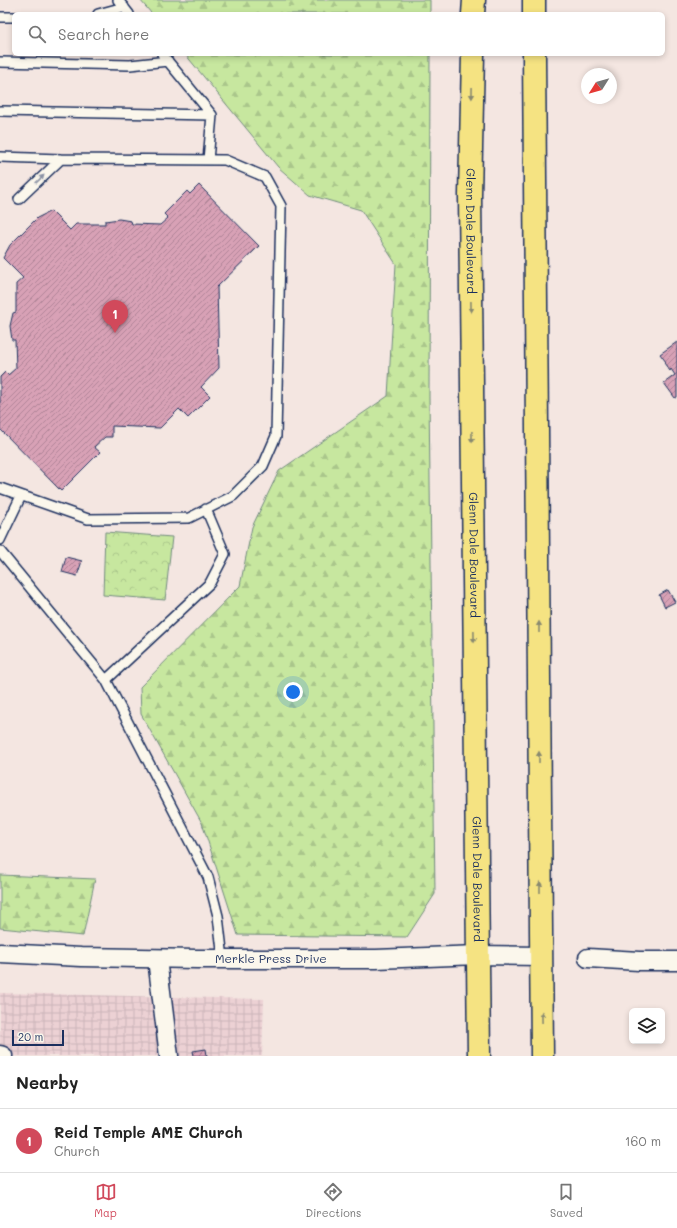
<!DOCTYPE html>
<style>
:root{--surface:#fff;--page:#f2f2f2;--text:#222;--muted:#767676;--line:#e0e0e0;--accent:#d1495b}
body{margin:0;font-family:Mali,sans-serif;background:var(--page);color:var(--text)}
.controls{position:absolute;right:12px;bottom:12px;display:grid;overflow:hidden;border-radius:6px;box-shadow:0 2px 6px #0003}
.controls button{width:36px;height:36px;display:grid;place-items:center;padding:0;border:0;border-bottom:1px solid var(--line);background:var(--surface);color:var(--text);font:20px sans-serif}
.compass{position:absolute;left:581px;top:68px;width:36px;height:36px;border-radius:50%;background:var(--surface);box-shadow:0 2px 6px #0003;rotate:233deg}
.scale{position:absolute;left:12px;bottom:10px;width:52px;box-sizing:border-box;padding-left:4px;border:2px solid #1b2f5e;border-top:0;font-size:11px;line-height:14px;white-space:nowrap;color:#1b2f5e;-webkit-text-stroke:3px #fbf7ec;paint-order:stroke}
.you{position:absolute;left:293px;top:692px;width:14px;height:14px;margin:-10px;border:3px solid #fff;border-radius:50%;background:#1a73e8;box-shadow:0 0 0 6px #1a73e833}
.badge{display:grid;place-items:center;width:26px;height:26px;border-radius:50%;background:var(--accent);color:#fff;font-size:13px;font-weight:700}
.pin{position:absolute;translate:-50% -33px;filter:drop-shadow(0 1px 2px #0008)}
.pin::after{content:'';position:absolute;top:21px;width:14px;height:12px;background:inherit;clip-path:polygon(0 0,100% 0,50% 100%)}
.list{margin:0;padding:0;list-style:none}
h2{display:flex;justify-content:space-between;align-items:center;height:52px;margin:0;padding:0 16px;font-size:17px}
h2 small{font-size:13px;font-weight:400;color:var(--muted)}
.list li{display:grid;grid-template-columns:26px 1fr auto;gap:12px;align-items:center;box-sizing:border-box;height:64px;padding:0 16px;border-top:1px solid var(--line)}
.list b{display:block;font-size:15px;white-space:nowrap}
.list p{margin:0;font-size:13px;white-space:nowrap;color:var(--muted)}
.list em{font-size:13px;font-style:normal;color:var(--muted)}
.icon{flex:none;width:22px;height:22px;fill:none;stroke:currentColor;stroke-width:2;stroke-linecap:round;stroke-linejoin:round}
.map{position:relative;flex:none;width:677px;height:1056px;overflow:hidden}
.search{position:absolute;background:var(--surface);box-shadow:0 2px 6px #0003;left:12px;right:12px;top:12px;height:44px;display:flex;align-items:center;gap:10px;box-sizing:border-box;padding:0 14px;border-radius:6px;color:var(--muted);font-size:15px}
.sheet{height:116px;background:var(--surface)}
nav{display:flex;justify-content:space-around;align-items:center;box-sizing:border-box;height:56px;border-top:1px solid var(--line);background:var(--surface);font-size:11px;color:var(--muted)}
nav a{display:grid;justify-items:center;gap:2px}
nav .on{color:var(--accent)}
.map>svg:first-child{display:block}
.industrial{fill:url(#industrial-grid)}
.forest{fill:url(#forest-firs);stroke:#718b7e}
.park{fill:url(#park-crowns);stroke:#718b7e}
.building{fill:url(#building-hatch);stroke:#1b2f5e}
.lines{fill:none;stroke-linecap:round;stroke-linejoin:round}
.service-casing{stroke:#1b2f5e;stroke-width:12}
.minor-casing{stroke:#1b2f5e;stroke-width:21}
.primary-casing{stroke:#1b2f5e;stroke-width:25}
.service{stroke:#fbf7ec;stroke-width:9}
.minor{stroke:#fbf7ec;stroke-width:18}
.primary{stroke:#f5e382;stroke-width:22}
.oneway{fill:#888970}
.oneway2{fill:#8b93a5}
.labels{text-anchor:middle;stroke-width:4;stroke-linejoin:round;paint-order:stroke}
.street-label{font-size:12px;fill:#1b2f5e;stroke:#fbf7ec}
</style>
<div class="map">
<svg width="677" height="1056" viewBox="0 0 677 1056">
<defs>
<pattern id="industrial-grid" width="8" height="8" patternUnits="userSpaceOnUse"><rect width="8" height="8" fill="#ecd1d4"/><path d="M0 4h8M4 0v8" fill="none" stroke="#cab4b8"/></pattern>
<pattern id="forest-firs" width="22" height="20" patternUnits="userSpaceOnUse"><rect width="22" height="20" fill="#c7e79f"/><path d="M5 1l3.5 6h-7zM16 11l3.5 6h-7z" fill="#aac68b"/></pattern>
<pattern id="park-crowns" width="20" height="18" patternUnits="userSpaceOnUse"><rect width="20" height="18" fill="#c7e79f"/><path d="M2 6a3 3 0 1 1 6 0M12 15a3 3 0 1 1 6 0" fill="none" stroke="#aac68b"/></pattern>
<pattern id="building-hatch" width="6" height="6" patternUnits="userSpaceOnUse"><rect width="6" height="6" fill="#d8a1b6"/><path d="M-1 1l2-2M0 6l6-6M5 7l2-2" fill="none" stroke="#ae8497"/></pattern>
</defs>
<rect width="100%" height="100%" fill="#f4e6e1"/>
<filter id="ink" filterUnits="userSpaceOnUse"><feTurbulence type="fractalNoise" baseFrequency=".025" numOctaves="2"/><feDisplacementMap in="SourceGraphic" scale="8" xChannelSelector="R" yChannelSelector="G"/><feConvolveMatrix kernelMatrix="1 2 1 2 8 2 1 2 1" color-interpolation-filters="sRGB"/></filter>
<g filter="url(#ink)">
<!-- industrial -->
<path class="industrial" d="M0,993L264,999L262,1056H0Z"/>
<!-- forest -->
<path class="forest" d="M140,0H430V14H152Z
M185,54H430L429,397L435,894L407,937L238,935L202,823L141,714L140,687L240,586L252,527L279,471L388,396L396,264L361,210L310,195L278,167Z
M0,875L95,879L83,936L0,928Z"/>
<!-- park -->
<path class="park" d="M105,532L172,537L165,600L103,595Z"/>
<!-- building -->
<path class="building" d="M199,185L259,246L217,287L219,368L201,387L210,396L188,418L179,409L160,428L112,426V437H105L94,447L100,452L61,491L0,429V377L5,372L8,375L16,368L15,340H12L10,326L13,313L16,312V284L23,278L3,258L10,245L37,218L51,211L70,230L76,224H105V221L119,219L131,221L132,224L160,225L168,218L164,214L187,191L190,194Z
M677,342V397L675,398L664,383L675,375L671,369L670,371L664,363L666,362L660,354Z
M66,557L82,561L77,576L62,572Z
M668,590L675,602L665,607L659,595Z
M206,1049L207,1056H194L193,1051Z"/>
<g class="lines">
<defs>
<path id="service" d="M118,0L129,14
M98,14L124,7
M0,17H14
M162,54L212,115L208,160
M0,62L130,65L168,61
M0,111L212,115
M0,157L61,159L225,160L265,177L281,206L276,436L263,466L233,496L189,518L88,519L0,488
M19,199L61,159
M0,540L21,496
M0,551L106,680L208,877L218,916L223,959
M106,680L210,583L225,554L206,509"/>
<g id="minor">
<path id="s1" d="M0,953L81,957L197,959H376L478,955L541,956"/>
<path d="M588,958L639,961H677"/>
<path d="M157,959L169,1056"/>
<path d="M0,1055L3,1056"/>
</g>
<g id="primary">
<path d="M534,0V14"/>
<path d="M473,14L474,0"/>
<path id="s2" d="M473,54L470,195L479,1056"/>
<path d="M534,54L542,1056"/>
</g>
</defs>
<!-- service casing -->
<use href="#service" class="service-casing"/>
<!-- minor casing -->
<use href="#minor" class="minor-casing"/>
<!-- primary casing -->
<use href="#primary" class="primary-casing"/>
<!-- service -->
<use href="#service" class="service"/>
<!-- minor -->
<use href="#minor" class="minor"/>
<!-- primary -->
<use href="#primary" class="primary"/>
</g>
<!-- one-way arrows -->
<defs><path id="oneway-solid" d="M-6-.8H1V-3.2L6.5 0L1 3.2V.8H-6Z"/></defs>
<g class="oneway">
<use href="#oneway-solid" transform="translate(472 93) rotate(91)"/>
<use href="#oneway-solid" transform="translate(471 307) rotate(89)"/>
<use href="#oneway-solid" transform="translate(472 437) rotate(89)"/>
<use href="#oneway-solid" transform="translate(539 627) rotate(-90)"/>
<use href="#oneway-solid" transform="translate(474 637) rotate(89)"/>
<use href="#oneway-solid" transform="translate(539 757) rotate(-90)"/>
<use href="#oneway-solid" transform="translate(540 887) rotate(-90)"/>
<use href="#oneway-solid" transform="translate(542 1017) rotate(-91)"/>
</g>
<use class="oneway2" href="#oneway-solid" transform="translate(40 179) rotate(-44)"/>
</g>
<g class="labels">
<!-- street labels -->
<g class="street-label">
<text dy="4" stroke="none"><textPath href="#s2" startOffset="177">Glenn Dale Boulevard</textPath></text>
<text dy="4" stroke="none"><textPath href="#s2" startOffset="501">Glenn Dale Boulevard</textPath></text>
<text dy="4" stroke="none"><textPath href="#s2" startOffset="825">Glenn Dale Boulevard</textPath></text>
<text dy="4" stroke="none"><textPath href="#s1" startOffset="271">Merkle Press Drive</textPath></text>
</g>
</g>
</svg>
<div class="controls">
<button><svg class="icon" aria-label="layers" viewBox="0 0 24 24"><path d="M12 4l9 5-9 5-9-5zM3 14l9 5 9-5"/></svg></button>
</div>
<svg class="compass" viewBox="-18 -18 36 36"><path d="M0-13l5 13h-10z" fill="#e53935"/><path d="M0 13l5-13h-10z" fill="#767676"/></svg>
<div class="scale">20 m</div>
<div class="you"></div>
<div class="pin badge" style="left:115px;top:333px">1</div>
<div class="search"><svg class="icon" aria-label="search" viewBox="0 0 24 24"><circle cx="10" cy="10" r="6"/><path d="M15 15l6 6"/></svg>Search here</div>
</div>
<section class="sheet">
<h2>Nearby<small></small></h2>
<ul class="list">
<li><span class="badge">1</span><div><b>Reid Temple AME Church</b><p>Church</p></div><em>160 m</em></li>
</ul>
</section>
<nav>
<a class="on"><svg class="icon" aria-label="map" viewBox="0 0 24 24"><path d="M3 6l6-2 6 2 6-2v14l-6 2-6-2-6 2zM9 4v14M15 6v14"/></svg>Map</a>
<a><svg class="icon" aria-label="directions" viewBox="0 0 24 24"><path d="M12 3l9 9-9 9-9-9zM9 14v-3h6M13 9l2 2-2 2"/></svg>Directions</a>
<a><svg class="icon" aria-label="saved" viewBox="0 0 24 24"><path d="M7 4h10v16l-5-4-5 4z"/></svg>Saved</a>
</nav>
